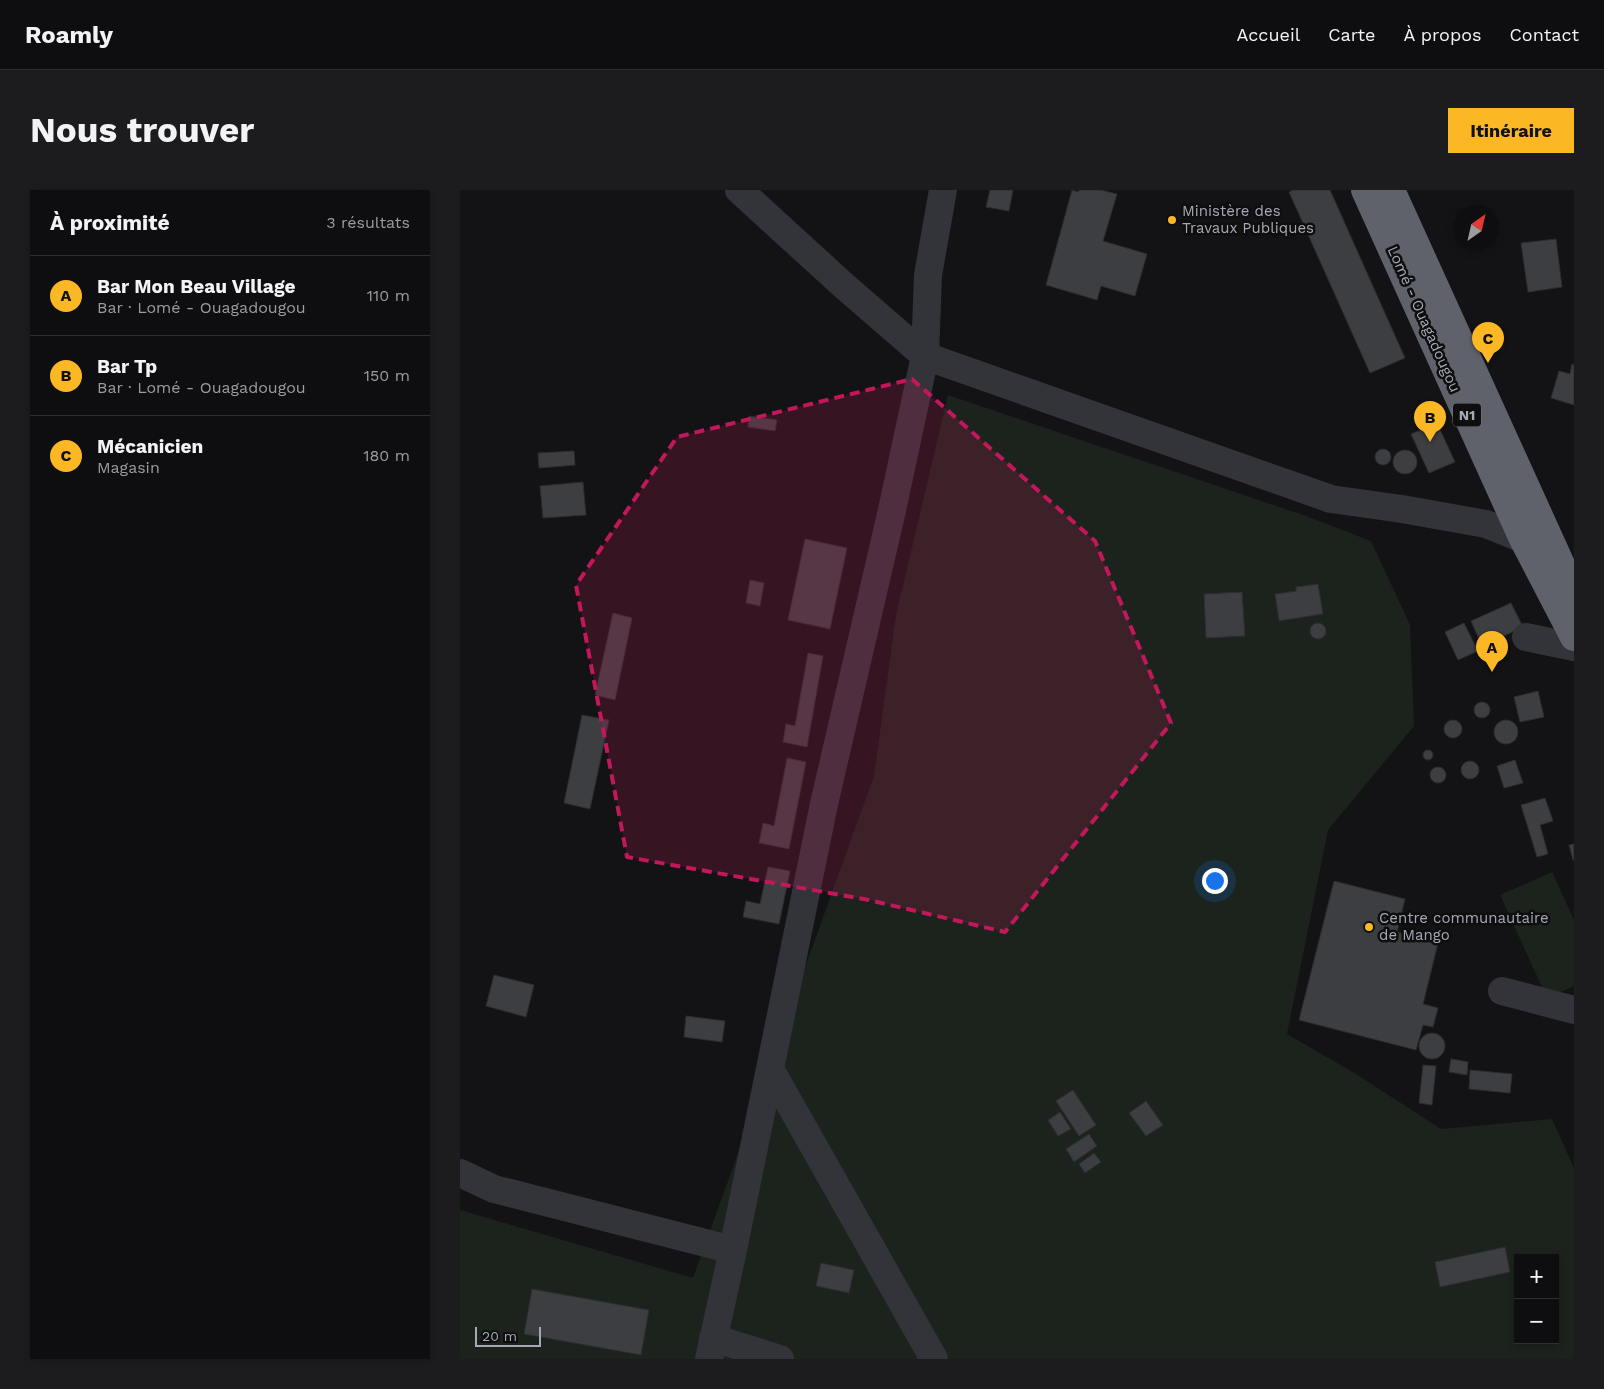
<!DOCTYPE html>
<html lang="fr">
<meta charset="utf-8">
<style>
:root{--surface:#0e0e10;--page:#1c1c1e;--text:#f1f3f6;--muted:#9b9c9f;--line:#2e2e30;--accent:#fbb824}
body{margin:0;font-family:"Work Sans",sans-serif;background:var(--page);color:var(--text)}
.controls{position:absolute;right:15px;bottom:15px;display:grid;overflow:hidden;border-radius:0px;box-shadow:0 2px 8px #0003}
.controls button{width:45px;height:45px;display:grid;place-items:center;padding:0;border:0;border-bottom:1px solid var(--line);background:var(--surface);color:var(--text);font:25px sans-serif}
.compass{position:absolute;left:994px;top:15px;width:45px;height:45px;border-radius:50%;background:var(--surface);box-shadow:0 2px 8px #0003;rotate:34deg}
.scale{position:absolute;left:15px;bottom:12px;width:66px;box-sizing:border-box;padding-left:5px;border:2px solid #a3a9b6;border-top:0;font-size:14px;line-height:18px;white-space:nowrap;color:#a3a9b6;-webkit-text-stroke:4px #0e0e0f;paint-order:stroke}
.you{position:absolute;left:754px;top:690px;width:18px;height:18px;margin:-12px;border:4px solid #fff;border-radius:50%;background:#1a73e8;box-shadow:0 0 0 8px #1a73e833}
.badge{display:grid;place-items:center;width:32px;height:32px;border-radius:50%;background:var(--accent);color:#111;font-size:16px;font-weight:700}
.pin{position:absolute;translate:-50% -41px;filter:drop-shadow(0 1px 2px #0008)}
.pin::after{content:'';position:absolute;top:26px;width:18px;height:15px;background:inherit;clip-path:polygon(0 0,100% 0,50% 100%)}
.list{margin:0;padding:0;list-style:none}
h2{display:flex;justify-content:space-between;align-items:center;height:65px;margin:0;padding:0 20px;font-size:21px}
h2 small{font-size:16px;font-weight:400;color:var(--muted)}
.list li{display:grid;grid-template-columns:32px 1fr auto;gap:15px;align-items:center;box-sizing:border-box;height:80px;padding:0 20px;border-top:1px solid var(--line)}
.list b{display:block;font-size:19px;white-space:nowrap}
.list p{margin:0;font-size:16px;white-space:nowrap;color:var(--muted)}
.list em{font-size:16px;font-style:normal;color:var(--muted)}
.map{position:relative;flex:none;width:1114px;height:1169px;overflow:hidden;border-radius:0px}
header{display:flex;align-items:center;gap:30px;box-sizing:border-box;height:70px;padding:0 25px;background:var(--surface);border-bottom:1px solid var(--line)}
header strong{font-size:24px}
nav{display:flex;gap:28px;margin-inline-start:auto;font-size:18px}
.intro{display:flex;align-items:center;justify-content:space-between;box-sizing:border-box;height:120px;padding:0 30px}
h1{margin:0;font-size:35px}
.button{padding:12px 22px;border-radius:0px;background:var(--accent);color:#111;font-size:18px;font-weight:700}
main{display:flex;gap:30px;padding:0 30px}
aside{flex:1;background:var(--surface);border-radius:0px;box-shadow:0 2px 8px #0003}
.map>svg:first-child{display:block}
.green{fill:#1b231c;fill-rule:evenodd}
.building{fill:#3c3e42;stroke:#2d2d31}
.lines{fill:none;stroke-linecap:round;stroke-linejoin:round}
.minor{stroke:#33343a;stroke-width:28}
.highway{stroke:#5f626b;stroke-width:28}
.marked{fill:#c2185b;fill-opacity:0.2;stroke:#c2185b;stroke-width:4;stroke-dasharray:10 6;stroke-linejoin:round}
.poi-dot{fill:#fbb824;stroke:#0e0e0f;stroke-width:2}
.labels{text-anchor:middle;stroke-width:5;stroke-linejoin:round;paint-order:stroke}
.shield{fill:#0e0e0f;stroke:#767a84;stroke-width:1}
.shield-label{font-size:14px;font-weight:bold;fill:#a3a9b6}
.poi-label{font-size:15px;fill:#a3a9b6;stroke:#0e0e0f;text-anchor:start}
.street-label{font-size:15px;fill:#a3a9b6;stroke:#0e0e0f}
</style>
<header>
<strong>Roamly</strong>
<nav><a>Accueil</a><a>Carte</a><a>À propos</a><a>Contact</a></nav>
</header>
<div class="intro"><h1>Nous trouver</h1><a class="button">Itinéraire</a></div>
<main>
<aside>
<h2>À proximité<small>3 résultats</small></h2>
<ul class="list">
<li><span class="badge">A</span><div><b>Bar Mon Beau Village</b><p>Bar · Lomé - Ouagadougou</p></div><em>110 m</em></li>
<li><span class="badge">B</span><div><b>Bar Tp</b><p>Bar · Lomé - Ouagadougou</p></div><em>150 m</em></li>
<li><span class="badge">C</span><div><b>Mécanicien</b><p>Magasin</p></div><em>180 m</em></li>
</ul>
</aside>
<div class="map">
<svg width="1114" height="1169" viewBox="0 0 1114 1169">
<rect width="100%" height="100%" fill="#131315"/>
<!-- green -->
<path class="green" d="M488,205L846,326L911,351L950,435L954,536L868,640L827,844L896,884L981,939L1092,929L1114,978V1169H0V1020L233,1088L414,586L436,425ZM1058,1068H1095V1150H1058Z
M1092,682L1114,730V796L1087,808L1040,705Z"/>
<!-- building -->
<path class="building" d="M530,0H553L549,21L526,17Z
M612,0L618,2L619,0H641L657,4L643,51L687,64L675,106L641,96L637,110L586,95Z
M833,0H870L945,168L910,183L829,2Z
M1096,49L1102,97L1068,102L1061,53Z
M1112,174L1114,175V215L1091,208L1099,181L1110,184Z
M289,226L317,230L315,241L288,237Z
M977,233L995,272L969,283L951,244Z
M915 267a8 8 0 1 1 16 0a8 8 0 1 1-16 0Z
M933 272a12 12 0 1 1 24 0a12 12 0 1 1-24 0Z
M114,261L115,275L79,278L78,263Z
M123,292L126,325L83,328L80,296Z
M345,349L387,358L370,439L328,430Z
M290,390L304,393L300,416L286,413Z
M858,394L863,424L819,431L815,404L836,401V397Z
M782,402L785,446L746,448L744,404Z
M1051,413L1063,437L1022,456L1011,431Z
M153,423L172,428L155,510L135,505Z
M1004,433L1018,461L998,470L985,442Z
M850 441a8 8 0 1 1 16 0a8 8 0 1 1-16 0Z
M348,463L363,466L347,557L323,552L326,534L335,536Z
M1078,501L1084,527L1060,532L1054,507Z
M1014 520a8 8 0 1 1 16 0a8 8 0 1 1-16 0Z
M122,525L149,530L130,619L104,613Z
M1034 542a12 12 0 1 1 24 0a12 12 0 1 1-24 0Z
M984 539a9 9 0 1 1 18 0a9 9 0 1 1-18 0Z
M963 565a5 5 0 1 1 10 0a5 5 0 1 1-10 0Z
M327,568L346,572L329,659L299,653L303,633L314,636Z
M1055,570L1063,593L1044,598L1037,576Z
M1001 580a9 9 0 1 1 18 0a9 9 0 1 1-18 0Z
M970 585a8 8 0 1 1 16 0a8 8 0 1 1-16 0Z
M1085,608L1093,631L1080,635L1088,664L1077,667L1061,615Z
M1114,654V670H1113L1109,655Z
M308,677L330,681L319,734L283,727L286,711L300,714Z
M874,691L945,709L937,742L978,753L963,814L978,818L973,837L963,835L956,860L839,830Z
M34,785L74,795L66,827L26,816Z
M226,826L265,831L262,852L224,847Z
M959 856a13 13 0 1 1 26 0a13 13 0 1 1-26 0Z
M991,869L1008,872L1007,885L989,882Z
M963,875L976,876L972,915L959,913Z
M1010,880L1052,884L1050,903L1009,899Z
M613,900L636,935L619,946L596,911Z
M686,911L703,935L686,946L669,923Z
M600,922L611,939L598,946L588,930Z
M629,944L637,956L614,972L606,959Z
M634,963L641,972L625,983L619,974Z
M1045,1057L1050,1082L980,1097L975,1072Z
M361,1073L394,1080L389,1103L356,1096Z
M72,1099L189,1120L181,1165L64,1144Z"/>
<g class="lines">
<!-- minor -->
<path class="minor" d="M279,0L382,94L465,166L871,309L942,319L1026,334L1078,355
M1066,447L1114,457
M1042,801L1114,820
M310,879L474,1169
M0,983L34,999L273,1060
M253,1148L320,1169
M249,1169L273,1060L364,614L432,320L465,166L468,85L483,0"/>
<!-- highway -->
<path class="highway" d="M905,0L1063,349L1114,447
M931,0L1114,403"/>
</g>
<!-- marked area -->
<path class="marked" d="M452,189L635,351L711,533L545,742L409,710L167,667L116,395L217,247Z"/>
<!-- markers -->
<g class="poi-dot">
<circle cx="712" cy="30" r="5"/>
<circle cx="909" cy="737" r="5"/>
</g>
<g class="labels">
<!-- shield labels -->
<rect class="shield" x="993" y="213.5" width="28" height="23" rx="4"/>
<g class="shield-label">
<text x="1007" y="230">N1</text>
</g>
<!-- poi labels -->
<g class="poi-label">
<text x="722" y="26">Ministère des<tspan x="722" dy="17">Travaux Publiques</tspan></text>
<text x="919" y="733">Centre communautaire<tspan x="919" dy="17">de Mango</tspan></text>
</g>
<!-- street labels -->
<g class="street-label">
<text transform="translate(964 129) rotate(66)" y="5">Lomé - Ouagadougou</text>
</g>
</g>
</svg>
<div class="controls">
<button>+</button>
<button>−</button>
</div>
<svg class="compass" viewBox="-18 -18 36 36"><path d="M0-13l5 13h-10z" fill="#e53935"/><path d="M0 13l5-13h-10z" fill="#9b9c9f"/></svg>
<div class="scale">20 m</div>
<div class="you"></div>
<div class="pin badge" style="left:1032px;top:482px">A</div>
<div class="pin badge" style="left:970px;top:252px">B</div>
<div class="pin badge" style="left:1028px;top:173px">C</div>
</div>
</main>
